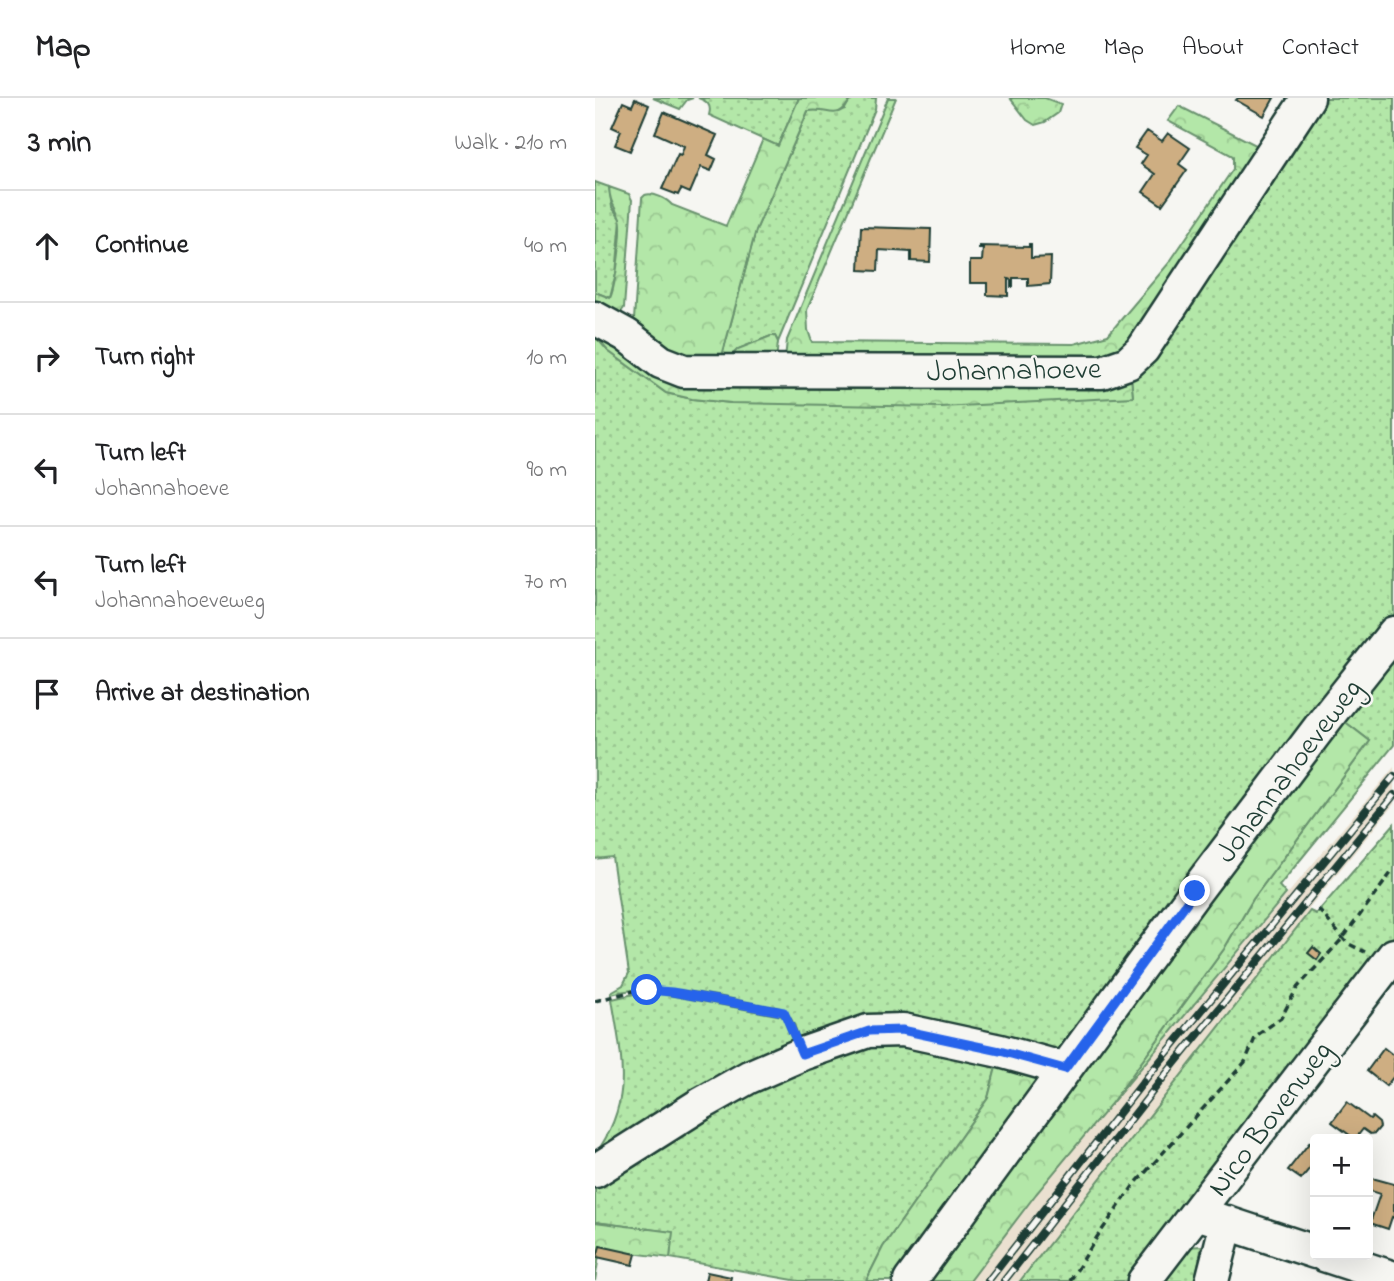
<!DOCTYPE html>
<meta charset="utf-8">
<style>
:root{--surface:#fff;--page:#f2f2f2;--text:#202124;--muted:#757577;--line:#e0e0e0}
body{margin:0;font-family:"Indie Flower",sans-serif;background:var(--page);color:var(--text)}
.controls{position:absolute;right:21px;bottom:21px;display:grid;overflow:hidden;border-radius:7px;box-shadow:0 7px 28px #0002}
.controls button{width:63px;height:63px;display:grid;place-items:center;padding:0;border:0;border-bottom:2px solid var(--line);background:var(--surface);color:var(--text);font:35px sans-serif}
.stop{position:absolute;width:21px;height:21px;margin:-16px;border:5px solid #2563eb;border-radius:50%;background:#fff}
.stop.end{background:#2563eb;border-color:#fff;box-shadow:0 2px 7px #0008}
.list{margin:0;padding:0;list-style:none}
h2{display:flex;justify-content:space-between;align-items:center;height:91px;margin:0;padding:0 28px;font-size:30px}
h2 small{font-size:23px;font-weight:400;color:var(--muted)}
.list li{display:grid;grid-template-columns:46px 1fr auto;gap:21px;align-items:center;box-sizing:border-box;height:112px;padding:0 28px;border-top:2px solid var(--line)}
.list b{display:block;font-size:26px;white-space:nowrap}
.list p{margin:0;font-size:23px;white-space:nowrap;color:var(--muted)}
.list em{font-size:23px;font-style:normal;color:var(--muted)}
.icon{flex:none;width:38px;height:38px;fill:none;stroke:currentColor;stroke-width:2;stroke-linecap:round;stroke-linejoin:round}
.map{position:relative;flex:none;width:799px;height:1183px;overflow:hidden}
header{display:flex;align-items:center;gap:42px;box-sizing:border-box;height:98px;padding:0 35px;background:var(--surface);border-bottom:2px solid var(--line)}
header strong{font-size:33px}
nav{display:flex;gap:38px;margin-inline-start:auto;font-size:24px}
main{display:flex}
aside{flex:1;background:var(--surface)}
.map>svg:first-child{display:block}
.built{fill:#eae0d0}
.grass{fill:url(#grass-dots);stroke:#69926e;stroke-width:2}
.forest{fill:url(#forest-crowns);stroke:#69926e;stroke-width:2}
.building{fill:#ceae82;stroke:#1f3d34;stroke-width:2}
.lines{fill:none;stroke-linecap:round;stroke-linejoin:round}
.minor-casing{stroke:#1f3d34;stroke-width:37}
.path{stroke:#1f3d34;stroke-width:3.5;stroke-dasharray:7 5;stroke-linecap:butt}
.minor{stroke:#f6f6f2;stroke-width:32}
.rail-casing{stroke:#1f3d34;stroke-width:8}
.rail{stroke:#f6f6f2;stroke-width:5;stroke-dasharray:16;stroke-linecap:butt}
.route{stroke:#2563eb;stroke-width:9}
.labels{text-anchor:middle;stroke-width:5;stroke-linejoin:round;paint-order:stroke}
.street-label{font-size:30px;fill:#1f3d34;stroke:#f6f6f2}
</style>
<header>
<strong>Map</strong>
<nav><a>Home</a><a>Map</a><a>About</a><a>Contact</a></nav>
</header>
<main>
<aside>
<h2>3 min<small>Walk · 210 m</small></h2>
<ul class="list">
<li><svg class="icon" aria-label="ahead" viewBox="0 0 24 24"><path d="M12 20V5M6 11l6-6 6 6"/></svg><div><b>Continue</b></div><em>40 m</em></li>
<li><svg class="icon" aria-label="right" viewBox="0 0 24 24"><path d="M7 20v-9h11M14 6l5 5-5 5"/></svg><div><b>Turn right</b></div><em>10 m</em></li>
<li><svg class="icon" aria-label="left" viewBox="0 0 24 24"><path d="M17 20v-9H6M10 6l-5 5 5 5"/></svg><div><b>Turn left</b><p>Johannahoeve</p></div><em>90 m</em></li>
<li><svg class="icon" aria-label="left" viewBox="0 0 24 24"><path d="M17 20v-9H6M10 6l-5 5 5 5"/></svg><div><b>Turn left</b><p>Johannahoeveweg</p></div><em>70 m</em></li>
<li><svg class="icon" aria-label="arrive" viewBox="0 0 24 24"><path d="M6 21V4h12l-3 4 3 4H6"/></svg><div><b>Arrive at destination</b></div></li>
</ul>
</aside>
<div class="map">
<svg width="799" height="1183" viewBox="0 0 799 1183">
<defs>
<pattern id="grass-dots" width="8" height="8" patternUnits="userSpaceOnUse" patternTransform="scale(1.75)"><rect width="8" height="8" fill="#b3e7a8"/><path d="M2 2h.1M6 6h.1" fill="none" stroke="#9ac791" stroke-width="1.8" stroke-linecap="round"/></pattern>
<pattern id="forest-crowns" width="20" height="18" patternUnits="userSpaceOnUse" patternTransform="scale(1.75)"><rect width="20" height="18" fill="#b3e7a8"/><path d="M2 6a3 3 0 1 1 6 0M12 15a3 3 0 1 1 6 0" fill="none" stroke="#9ac791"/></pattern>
</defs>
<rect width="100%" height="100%" fill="#f6f6f2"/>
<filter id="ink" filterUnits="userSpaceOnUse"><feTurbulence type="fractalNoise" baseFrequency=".0143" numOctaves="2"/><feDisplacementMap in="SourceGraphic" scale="14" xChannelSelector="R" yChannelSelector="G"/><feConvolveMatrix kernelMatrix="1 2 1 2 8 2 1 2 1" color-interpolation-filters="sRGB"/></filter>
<g filter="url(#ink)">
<!-- built -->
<path class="built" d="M799,669V706L718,805L713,811L715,813L425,1183H375L441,1096Z"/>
<!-- grass -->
<path class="grass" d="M58,0H98L92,2L85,11Z
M103,0H204L183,48L114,17C117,7 112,3 103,0Z
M256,0H281L280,11L183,244L180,238H176L143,251L137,258H127L161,132L213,13C228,10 233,17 250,11Z
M721,0H799V528L467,959L309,927L207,951C202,937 199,916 184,910C129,901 71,882 16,896V894L28,887L34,875L17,759L0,761V238L13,253L71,295L97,301L136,305L538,299L535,270Z
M0,84L14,89L17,109L26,122L21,176L15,200L0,194Z
M799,543V647L684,788L691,796L515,1007L629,851L658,801L775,643L740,616Z
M799,726V838L535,1183H425L715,813L721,816Z
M63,895L188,918L202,953L0,1057C39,1002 27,963 17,901L39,896Z
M265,941L404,958L393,1000L288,1149L271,1183H204L75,1160L77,1134L0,1124V1078L48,1049Z
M607,1148L600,1183H564L590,1149Z"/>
<!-- forest -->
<path class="forest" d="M204,0H256C243,26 234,9 213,13L161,132L127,258L101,268L41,233L39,222L47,100L50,97C58,94 72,101 77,107L131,128L168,41L183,48Z
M293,0H301L212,212L213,232L217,244L479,246L513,237L574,165L638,71V58L573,23L584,8L661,47L665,52L530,260L190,262L192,242Z
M415,0H450L466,6L463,15L450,24L440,27L432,22Z
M14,89L34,96L37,102L29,210L24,217L0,212V194L15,200C20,190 29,130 25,121C20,107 15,107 14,89Z
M0,226L64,268L535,270L538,299L345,309L136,305L97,301L71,295L13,253L0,238Z
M176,238H180L183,244L181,263L136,258L143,251Z
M740,616L775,643L658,801L629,851L515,1007L441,1096L375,1183H320Z
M404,958L453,975L310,1183H271L288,1149L393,1000Z
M0,1124L78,1134L75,1160L5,1151L0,1183Z"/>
<!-- building -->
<path class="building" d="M643,0H679L669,18L641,2Z
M40,1L54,7L35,53L20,47L26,33L17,29L28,4L37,8Z
M69,14L122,37L113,57L121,61L116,73L106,69L95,95L86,91L83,97L67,91L83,56L86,57L89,48L60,35Z
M552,33L567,43L573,35L595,50L584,66L592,72L567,107L548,94L560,76L546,66L552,57L540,50Z
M266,129L336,131L335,164L316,163V154L284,152L283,173L264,172Z
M434,146H436V160L456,159L455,186L433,188V180H418V189H416V182L413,181V198L392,197V185H375V163H387L388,150H384V148L434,149Z
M718,849L726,856L722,862L713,855Z
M789,950L799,958V978L791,988L772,973Z
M752,1004L775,1021L777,1019L784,1025L785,1029L780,1035L775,1036L768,1031L760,1041L737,1024Z
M715,1044L720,1048V1064L706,1081L693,1072Z
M777,1080L799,1086V1120L797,1119L793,1131L775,1125L785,1096L773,1092Z
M5,1148L41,1156L38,1167L2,1159Z
M112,1174L136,1179L135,1183H110Z"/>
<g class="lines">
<defs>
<path id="minor" d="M0,220L31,237L66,264L89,273L507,274L533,265L548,251L713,0
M0,1073L106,1006L154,979L207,956L273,933L308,932L405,953L470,971
M602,1115L720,1154
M729,1157L799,1180
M315,1183L600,794L737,613L799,535
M549,1183L799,857
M617,1183L632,1124"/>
</defs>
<!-- minor casing -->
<use href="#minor" class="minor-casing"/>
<!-- path -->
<path class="path" d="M723,811L752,845L770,854
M0,903L39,893H64L189,914L197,931
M475,1183L502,1139L539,1087L650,964L661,938L686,920L702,890L748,840L799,771"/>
<!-- minor -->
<use href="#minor" class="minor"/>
<defs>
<path id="rail" d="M393,1183L553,978L799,678
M409,1183L579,966L799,697"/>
</defs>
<!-- rail casing -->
<use href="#rail" class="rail-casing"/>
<!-- rail -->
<use href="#rail" class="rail"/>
</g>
</g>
<g class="lines" filter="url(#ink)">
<!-- route -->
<path class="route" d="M52,892L77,894L189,914L207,956L274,933L307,932L405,953L470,971L600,793"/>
</g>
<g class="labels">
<!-- street labels -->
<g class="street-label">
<text transform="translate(419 271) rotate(-1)" y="10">Johannahoeve</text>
<text transform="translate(693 672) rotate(-53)" y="10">Johannahoeveweg</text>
<text transform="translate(674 1020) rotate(-53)" y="10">Nico Bovenweg</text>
</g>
</g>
</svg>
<div class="controls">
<button>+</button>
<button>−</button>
</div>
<div class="stop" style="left:52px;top:892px"></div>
<div class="stop end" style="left:600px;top:793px"></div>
</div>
</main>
